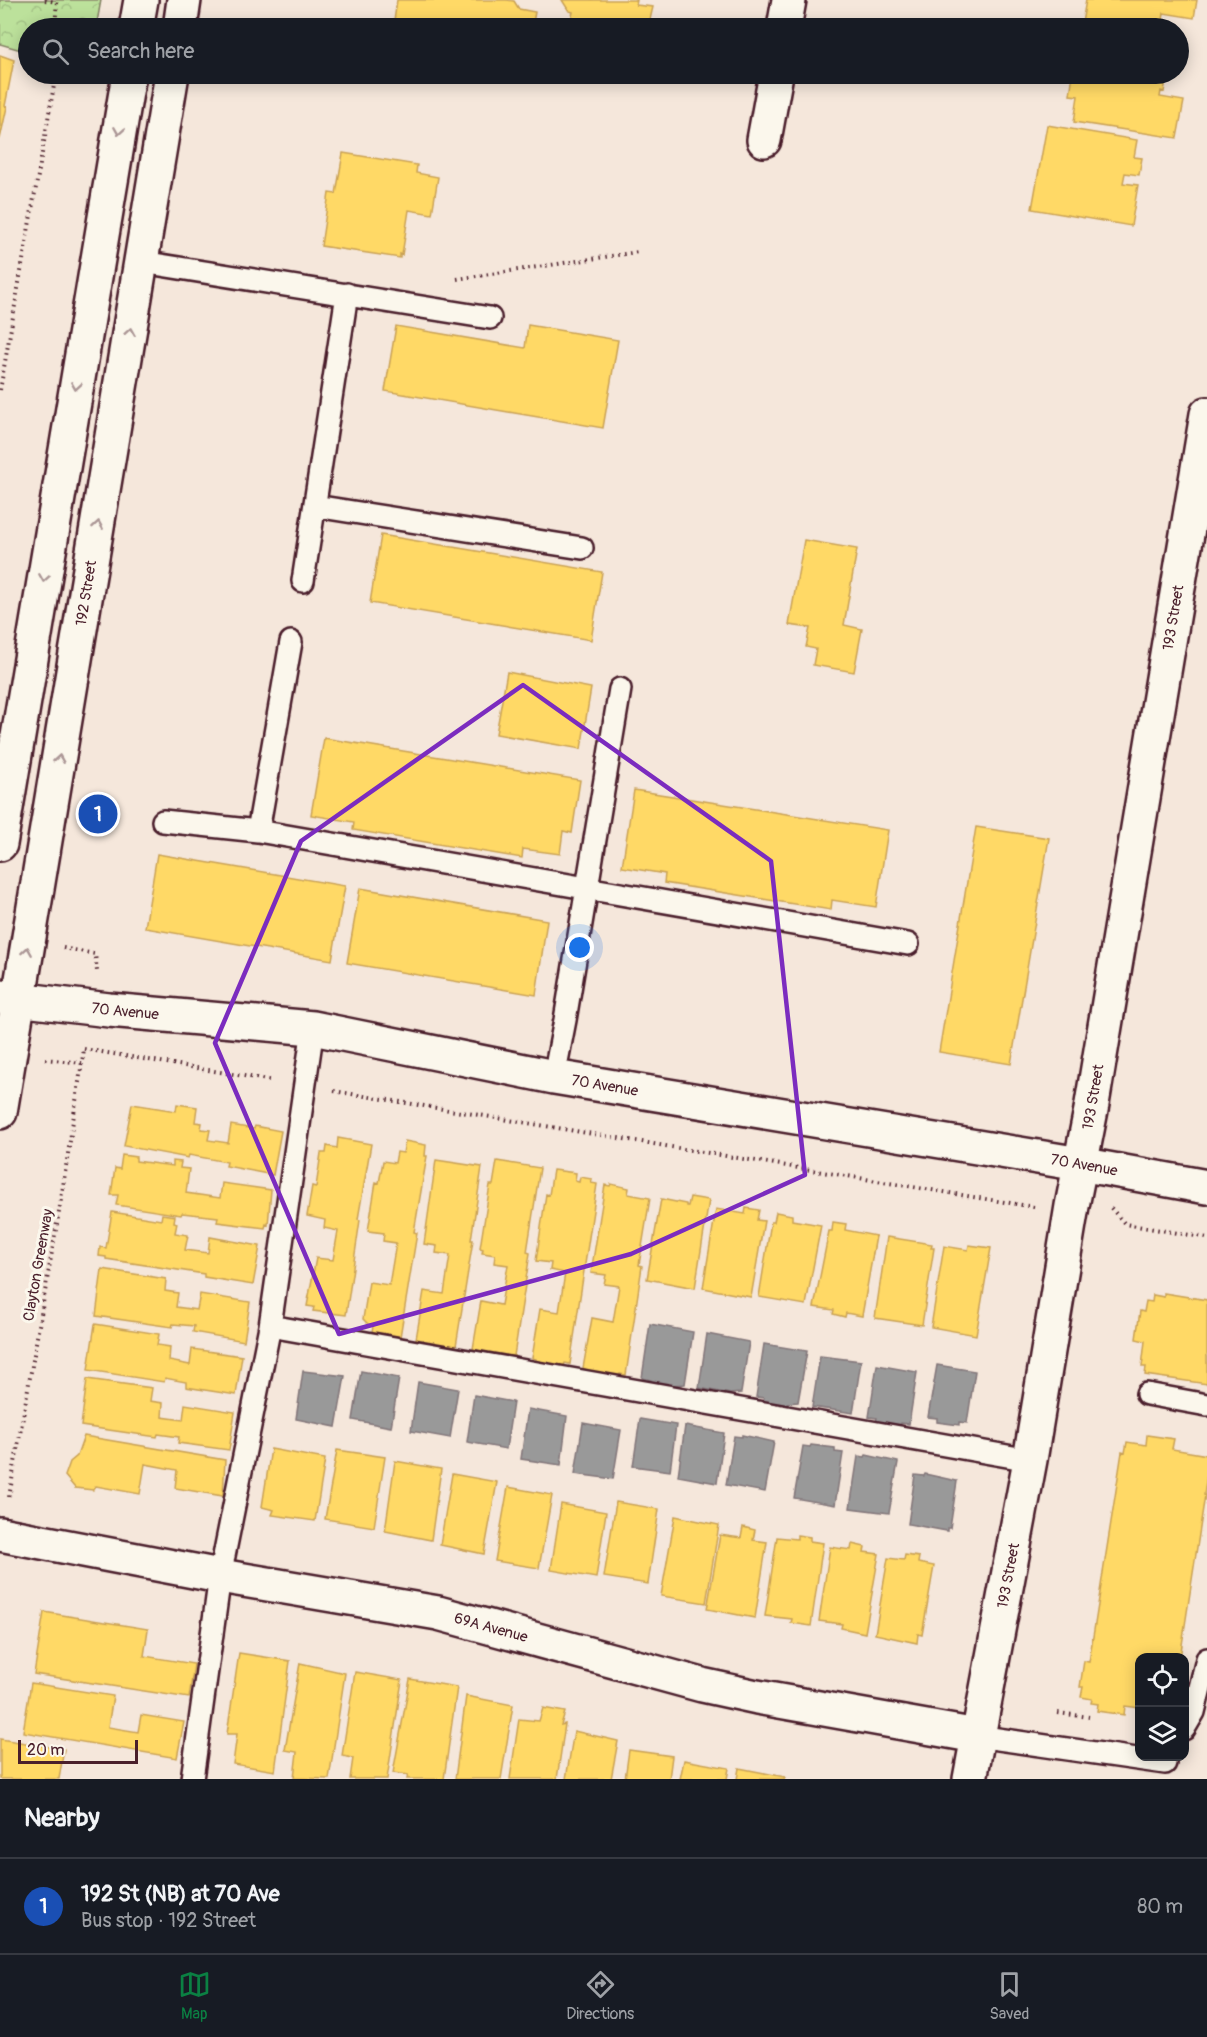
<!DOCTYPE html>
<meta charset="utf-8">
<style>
:root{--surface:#171b24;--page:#20242c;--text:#f1f3f6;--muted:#9ea1a6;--line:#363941;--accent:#0b8043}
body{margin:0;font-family:Pangolin,sans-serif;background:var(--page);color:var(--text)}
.controls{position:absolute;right:18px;bottom:18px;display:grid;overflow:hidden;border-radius:12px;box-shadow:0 3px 15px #0003}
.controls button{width:54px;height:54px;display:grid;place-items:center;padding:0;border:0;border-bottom:2px solid var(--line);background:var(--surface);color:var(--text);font:30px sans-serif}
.scale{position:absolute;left:18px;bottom:15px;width:120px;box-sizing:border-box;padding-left:6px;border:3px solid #4a1f2b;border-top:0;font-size:16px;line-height:21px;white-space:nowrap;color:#4a1f2b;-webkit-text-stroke:4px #fbf7ec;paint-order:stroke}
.you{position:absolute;left:580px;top:948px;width:21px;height:21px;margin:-15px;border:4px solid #fff;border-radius:50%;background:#1a73e8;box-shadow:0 0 0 9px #1a73e833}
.badge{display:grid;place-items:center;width:39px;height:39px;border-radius:50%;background:var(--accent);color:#fff;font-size:20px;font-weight:700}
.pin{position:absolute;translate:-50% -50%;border:3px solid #fff;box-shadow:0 2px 6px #0006}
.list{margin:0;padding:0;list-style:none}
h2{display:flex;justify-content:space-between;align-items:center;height:78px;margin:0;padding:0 24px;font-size:26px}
h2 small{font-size:20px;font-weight:400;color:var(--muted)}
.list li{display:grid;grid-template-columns:39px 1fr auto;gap:18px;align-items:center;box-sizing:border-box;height:96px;padding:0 24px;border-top:2px solid var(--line)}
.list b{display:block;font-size:22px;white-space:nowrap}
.list p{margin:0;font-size:20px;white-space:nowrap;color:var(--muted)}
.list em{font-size:20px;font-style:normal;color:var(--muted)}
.icon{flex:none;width:33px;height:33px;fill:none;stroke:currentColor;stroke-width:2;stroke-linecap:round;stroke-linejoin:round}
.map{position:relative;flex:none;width:1207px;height:1779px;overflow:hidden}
.search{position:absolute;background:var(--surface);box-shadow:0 3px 15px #0003;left:18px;right:18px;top:18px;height:66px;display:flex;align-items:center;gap:15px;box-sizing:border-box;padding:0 21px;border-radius:33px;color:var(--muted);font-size:22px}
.sheet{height:174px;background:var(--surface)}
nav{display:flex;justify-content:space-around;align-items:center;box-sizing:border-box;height:84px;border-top:2px solid var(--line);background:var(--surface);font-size:16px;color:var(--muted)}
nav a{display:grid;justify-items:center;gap:3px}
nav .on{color:var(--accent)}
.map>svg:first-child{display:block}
.forest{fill:url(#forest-crowns);stroke:#838063;stroke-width:1.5}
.homes{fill:#ffd966;stroke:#c9a154;stroke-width:1.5}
.industry{fill:#999;stroke:#817478;stroke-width:1.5}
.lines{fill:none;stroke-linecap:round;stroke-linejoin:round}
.service-casing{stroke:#4a1f2b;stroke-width:26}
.minor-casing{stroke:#4a1f2b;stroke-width:38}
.secondary-casing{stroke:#4a1f2b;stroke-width:38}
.path{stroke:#4a1f2b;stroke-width:4;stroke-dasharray:1.5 4.5;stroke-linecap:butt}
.service{stroke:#fbf7ec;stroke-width:21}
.minor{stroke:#fbf7ec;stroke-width:33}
.secondary{stroke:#fbf7ec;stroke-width:33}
.oneway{stroke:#ab9695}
.marked{fill:none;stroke:#7b2cbf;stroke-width:4.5;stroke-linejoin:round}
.labels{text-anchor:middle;stroke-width:6;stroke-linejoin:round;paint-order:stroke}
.street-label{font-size:15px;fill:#4a1f2b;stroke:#fbf7ec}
</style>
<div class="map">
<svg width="1207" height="1779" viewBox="0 0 1207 1779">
<defs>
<pattern id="forest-crowns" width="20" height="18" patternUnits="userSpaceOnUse" patternTransform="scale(1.5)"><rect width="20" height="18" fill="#bce19b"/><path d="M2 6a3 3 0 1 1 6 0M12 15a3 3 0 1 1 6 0" fill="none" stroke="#a3c186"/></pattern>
</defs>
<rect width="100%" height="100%" fill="#f5e7db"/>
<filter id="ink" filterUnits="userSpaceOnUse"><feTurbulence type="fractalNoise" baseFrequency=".0167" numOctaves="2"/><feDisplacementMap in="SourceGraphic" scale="12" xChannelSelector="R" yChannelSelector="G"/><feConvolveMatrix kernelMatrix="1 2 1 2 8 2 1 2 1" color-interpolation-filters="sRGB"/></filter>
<g filter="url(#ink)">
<!-- forest -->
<path class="forest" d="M0,0H101L96,28H28V52L0,44Z"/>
<!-- homes -->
<path class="homes" d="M397,0H507L514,1L519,9L535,12L532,28H435L394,21Z
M562,0H637L636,5L653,7L648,28H569L573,12L569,11Z
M1086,0H1197L1194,18L1164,13L1162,28H1091V25L1082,23Z
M0,55L14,60L5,106L7,107L0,139Z
M1073,74H1167L1164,92L1161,91L1160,97L1184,101L1177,138L1074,122L1078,96L1070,95Z
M1047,125L1137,140L1134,157L1142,158L1139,175L1125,173L1123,183L1138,185L1131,226L1032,209Z
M343,153L417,165L416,173L438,177L432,214L409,210L402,255L400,254V258L321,246L329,193L336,194Z
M528,325L618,340L603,428L385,391L396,326L525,348Z
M381,535L602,572L591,640L370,603Z
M804,540L857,549L844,625L862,629L854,672L813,665L816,649L806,647L810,628L789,625Z
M507,672L591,688L581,749L496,734Z
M324,738L580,780L572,833L563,831L560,854L523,849L522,858L353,830L354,822L311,815Z
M634,790L888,830L876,907L832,900L831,910L664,883L665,874L622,867Z
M976,827L1049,838L1011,1064L939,1052Z
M157,854L345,886L332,960L145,928Z
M360,888L547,920L536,995L347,963Z
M132,1104L176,1111L177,1104L197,1107L195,1122L202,1123L201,1129L210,1130L208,1140L228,1143L231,1125L254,1129L255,1126L281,1131L273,1175L226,1166L227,1162L189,1155L188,1158L124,1146Z
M338,1138L371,1144L358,1219L360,1220L346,1315L313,1311L314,1307L307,1306L316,1258L333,1260L338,1231L324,1228L325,1220L307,1216L312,1186L316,1187L321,1153H326L327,1146L337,1148Z
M405,1141L426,1145L425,1156H427L414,1232L417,1233L400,1337H396L395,1339L378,1336V1333L372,1332L373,1326L369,1325L363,1319L369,1282L389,1285L396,1243L383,1241L384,1233L368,1231L376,1182L379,1183L383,1161L395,1163L397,1152L403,1153Z
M122,1155L136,1157V1161L173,1166V1161L181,1162L180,1168L189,1169L186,1193L220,1198L222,1183L271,1190L268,1225L266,1224L265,1228L217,1222L218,1217L182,1213L181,1215L116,1205L118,1195H111L115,1168L120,1169Z
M436,1160L482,1167L471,1240H473L456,1346L450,1345V1347L422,1343L423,1340L416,1339L424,1291L444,1294L450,1255L436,1253L437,1246L424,1244Z
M497,1161L540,1168L527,1252L530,1253L514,1356L507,1355V1358L478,1353V1350L473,1349L481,1301L501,1305L508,1265L494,1263L495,1255L482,1253L483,1249L480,1248L490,1185H493Z
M553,1170L576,1173L575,1181L579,1182L580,1177L592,1179L591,1183L597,1184L570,1364L565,1363L564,1366L536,1362V1359L532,1358L540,1309L559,1312L565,1273L550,1270L551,1263L536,1261L546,1194L549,1195Z
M611,1184L629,1188L628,1194L650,1198L639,1265L642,1266L626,1375L620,1374L619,1376L589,1371L583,1368L592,1318L613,1322L619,1286L604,1284L606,1275L591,1273L605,1185L610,1186Z
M690,1197L709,1200L695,1288L647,1279L661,1199L686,1204V1206H688Z
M746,1208L759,1210L757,1220L764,1221L751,1297L703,1288L716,1209L745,1214Z
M112,1212L161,1220L162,1214L175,1216L174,1222L177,1223L175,1233L188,1235L185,1250L208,1253L210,1237L260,1246L253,1285L204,1277V1274L106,1259V1257L99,1256L100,1247L106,1248Z
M776,1212L792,1215V1220L821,1225L806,1305L759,1297L771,1222H774Z
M833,1222L846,1224L845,1230L876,1236L862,1316L846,1313L845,1317L833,1314L834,1310L814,1307L829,1231H832Z
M887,1237L932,1244L931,1248H934L922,1325L875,1318Z
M969,1245L991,1248L976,1335L931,1327L944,1246L968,1250Z
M102,1269L166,1279L165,1291L178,1293L176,1307L197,1310L200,1294L250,1302L244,1341L193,1332L194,1326L173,1324L172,1327L96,1316Z
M1164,1293L1207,1300V1384L1145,1375L1146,1367H1142L1145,1341L1136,1339L1140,1311L1144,1312L1146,1301L1152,1302L1153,1295L1164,1297Z
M95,1324L159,1334L157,1345L170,1347L169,1361L190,1365L192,1349L242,1356L236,1395L186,1387V1382L165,1378L164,1382L88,1370Z
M87,1379L152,1388L150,1401L163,1403L162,1417L183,1420L185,1404L235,1412L229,1450L178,1443L179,1437L158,1434L157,1437L81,1426Z
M1147,1435L1174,1439L1172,1449L1207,1455V1474L1204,1495H1205L1180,1658H1140V1708L1125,1706L1124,1715L1097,1711L1098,1704L1091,1703L1092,1699L1081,1697L1083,1687H1080L1084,1661L1089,1662L1122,1452L1125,1453L1127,1442L1146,1445Z
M84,1436L225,1460L223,1496L175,1488L177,1470L145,1464L140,1494L96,1486L93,1490L75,1488L65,1476L70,1462L77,1456Z
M271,1449L325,1459L315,1521L272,1515L274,1510L262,1507Z
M337,1450L385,1457L374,1527L325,1519Z
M395,1461L441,1469L431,1540L385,1531Z
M452,1474L497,1482L484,1554L440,1545Z
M508,1487L552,1495L539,1568L495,1561Z
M616,1502L659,1509L648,1584L604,1577Z
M561,1504L606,1512L596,1578L551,1570Z
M675,1516L719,1525L706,1603L661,1596Z
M743,1527L755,1530L753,1540L767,1542L755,1618L707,1609L720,1535L741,1538Z
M797,1535L810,1537V1541L823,1543L811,1626L791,1623L792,1619L765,1616L777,1537L797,1539Z
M852,1544L865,1547L864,1552L879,1554L865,1633L841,1628L842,1624L819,1621L830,1547L851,1550Z
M905,1555L919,1557L918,1563L934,1566L922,1635L918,1634L917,1643L875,1634L888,1558L904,1560Z
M44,1612L148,1629L144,1656L194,1664L189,1698L34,1674Z
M239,1653L290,1661L275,1771L233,1764L237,1734H227Z
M300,1663L345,1673L329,1779L294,1778L297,1752L285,1750Z
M355,1672L402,1680L387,1779H350L353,1758L342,1756Z
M410,1679L457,1687L444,1779H407L408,1775L393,1773Z
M31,1683L113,1696L108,1727L138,1732L141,1715L184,1722L177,1758L23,1732Z
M466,1696L513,1705L501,1779H455Z
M543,1708L565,1712L561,1725L565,1724L557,1779H510L519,1719L539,1721Z
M574,1731L618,1741L611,1779H566Z
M0,1739L64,1749L59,1779H0Z
M629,1750L672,1756L669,1779H625Z
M684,1760L729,1768L727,1779H680Z
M739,1768L785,1777L784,1779H737Z"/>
<!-- industry -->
<path class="industry" d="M650,1324L693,1332L685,1384L673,1385L651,1383V1380L642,1378Z
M707,1334L749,1342L741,1393L730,1394L699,1388Z
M764,1344L807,1351L798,1402L787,1403L786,1405L763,1401L764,1398L756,1397Z
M820,1356L861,1361L853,1413L812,1407Z
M877,1365L917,1372L909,1424L901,1423L900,1425L876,1422L877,1418L869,1417Z
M937,1365L975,1371L967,1423L959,1422V1425L937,1422V1418L928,1417Z
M303,1371L345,1376L336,1427L296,1419Z
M361,1371L399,1378L391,1427L353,1420Z
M418,1382L458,1389L450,1438L411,1431Z
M474,1395L513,1402L506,1449L467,1442Z
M528,1409L567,1416L561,1465L521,1459Z
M640,1419L676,1425L670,1471L633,1466Z
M583,1423L621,1430L613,1479L575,1474Z
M685,1426L724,1433L717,1483L678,1476Z
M742,1435L774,1442L765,1492L726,1485L734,1436L742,1437Z
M811,1445L835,1448V1452L843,1453L835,1505L794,1498L803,1446L810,1447Z
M866,1455L898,1462L889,1513L850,1508L858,1456L865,1457Z
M925,1474L957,1481L950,1528H947V1531L908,1524L915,1475L924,1476Z"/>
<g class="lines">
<defs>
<path id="service" d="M142,262L490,318
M315,506L582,548
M303,581L347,294
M163,821L258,831L908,944
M258,831L291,642
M554,1077L565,1020L620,689
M270,1326L1030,1460
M1147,1394L1207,1405
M1184,1729L1194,1712L1207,1659
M977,1736L1165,1763
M192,1779L220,1576L270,1326L313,1028"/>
<g id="minor">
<path d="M784,28L789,0"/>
<path d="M764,140L776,74"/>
<path id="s1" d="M0,997L109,1010L313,1028L554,1077L1080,1164L1207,1187"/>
<path id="s2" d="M0,1534L220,1576L438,1613L702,1685L757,1697L977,1736"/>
<path id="s3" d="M970,1779L1030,1460L1072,1206L1091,1110L1207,414"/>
</g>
<g id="secondary">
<path d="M136,28L141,0"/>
<path d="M180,28L184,0"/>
<path d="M0,844L129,74"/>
<path id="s4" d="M0,1112L172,74"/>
</g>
</defs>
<!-- service casing -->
<use href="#service" class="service-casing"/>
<!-- minor casing -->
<use href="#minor" class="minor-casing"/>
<!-- secondary casing -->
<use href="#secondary" class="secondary-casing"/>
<!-- path -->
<path class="path" d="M45,0L56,2
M55,28L57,0
M457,279L638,252
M0,390L56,74
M63,948L95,954L97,971
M84,1049L273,1081
M45,1059L82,1063
M334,1091L1034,1207
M1111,1208L1125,1224L1207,1238
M9,1497L60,1206L84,1049
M1058,1713L1089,1717"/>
<!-- service -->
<use href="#service" class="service"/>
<!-- minor -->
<use href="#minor" class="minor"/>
<!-- secondary -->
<use href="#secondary" class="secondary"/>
</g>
<!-- one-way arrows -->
<defs><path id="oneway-chevron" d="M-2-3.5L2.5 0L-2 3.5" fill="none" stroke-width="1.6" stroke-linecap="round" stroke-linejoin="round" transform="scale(1.5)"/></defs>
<g class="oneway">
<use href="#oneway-chevron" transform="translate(119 131) rotate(99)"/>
<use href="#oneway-chevron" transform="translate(130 332) rotate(-81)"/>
<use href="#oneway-chevron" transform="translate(76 386) rotate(99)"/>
<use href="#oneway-chevron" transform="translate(98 525) rotate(-81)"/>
<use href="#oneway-chevron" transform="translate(44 578) rotate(99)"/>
<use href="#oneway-chevron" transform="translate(59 759) rotate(-81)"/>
<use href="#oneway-chevron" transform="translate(27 951) rotate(-81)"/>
</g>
</g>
<!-- marked area -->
<path class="marked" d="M523,685L771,861L805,1175L631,1254L339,1334L215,1043L301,841Z"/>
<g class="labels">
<!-- street labels -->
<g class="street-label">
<text dy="5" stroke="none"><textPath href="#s4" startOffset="526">192 Street</textPath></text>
<text dy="5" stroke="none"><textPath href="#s3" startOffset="1179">193 Street</textPath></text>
<text dy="5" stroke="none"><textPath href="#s1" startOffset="126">70 Avenue</textPath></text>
<text dy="5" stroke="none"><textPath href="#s1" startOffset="612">70 Avenue</textPath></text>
<text dy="5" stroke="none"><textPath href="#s3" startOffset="693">193 Street</textPath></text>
<text dy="5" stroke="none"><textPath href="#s1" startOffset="1098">70 Avenue</textPath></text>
<text transform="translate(38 1265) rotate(-80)" y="5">Clayton Greenway</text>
<text dy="5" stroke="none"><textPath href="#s3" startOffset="207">193 Street</textPath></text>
<text dy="5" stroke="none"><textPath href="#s2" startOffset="500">69A Avenue</textPath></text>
</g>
</g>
</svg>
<div class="controls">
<button><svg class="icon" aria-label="locate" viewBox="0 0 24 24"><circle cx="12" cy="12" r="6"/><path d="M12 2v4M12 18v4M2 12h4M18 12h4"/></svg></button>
<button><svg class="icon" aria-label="layers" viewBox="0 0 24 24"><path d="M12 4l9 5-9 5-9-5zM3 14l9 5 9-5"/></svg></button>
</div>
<div class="scale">20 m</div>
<div class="you"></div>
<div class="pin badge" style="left:98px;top:814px;background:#1a4fb4">1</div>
<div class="search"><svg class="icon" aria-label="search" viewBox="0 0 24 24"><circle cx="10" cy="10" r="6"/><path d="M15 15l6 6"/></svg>Search here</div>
</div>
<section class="sheet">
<h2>Nearby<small></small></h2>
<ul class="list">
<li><span class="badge" style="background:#1a4fb4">1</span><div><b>192 St (NB) at 70 Ave</b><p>Bus stop · 192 Street</p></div><em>80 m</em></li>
</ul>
</section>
<nav>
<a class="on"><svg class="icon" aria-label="map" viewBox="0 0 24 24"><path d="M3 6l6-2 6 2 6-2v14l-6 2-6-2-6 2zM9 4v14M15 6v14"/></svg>Map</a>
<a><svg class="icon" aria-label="directions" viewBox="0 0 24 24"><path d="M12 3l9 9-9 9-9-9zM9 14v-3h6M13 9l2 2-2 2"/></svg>Directions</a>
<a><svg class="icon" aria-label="saved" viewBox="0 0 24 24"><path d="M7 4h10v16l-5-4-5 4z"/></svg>Saved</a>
</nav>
